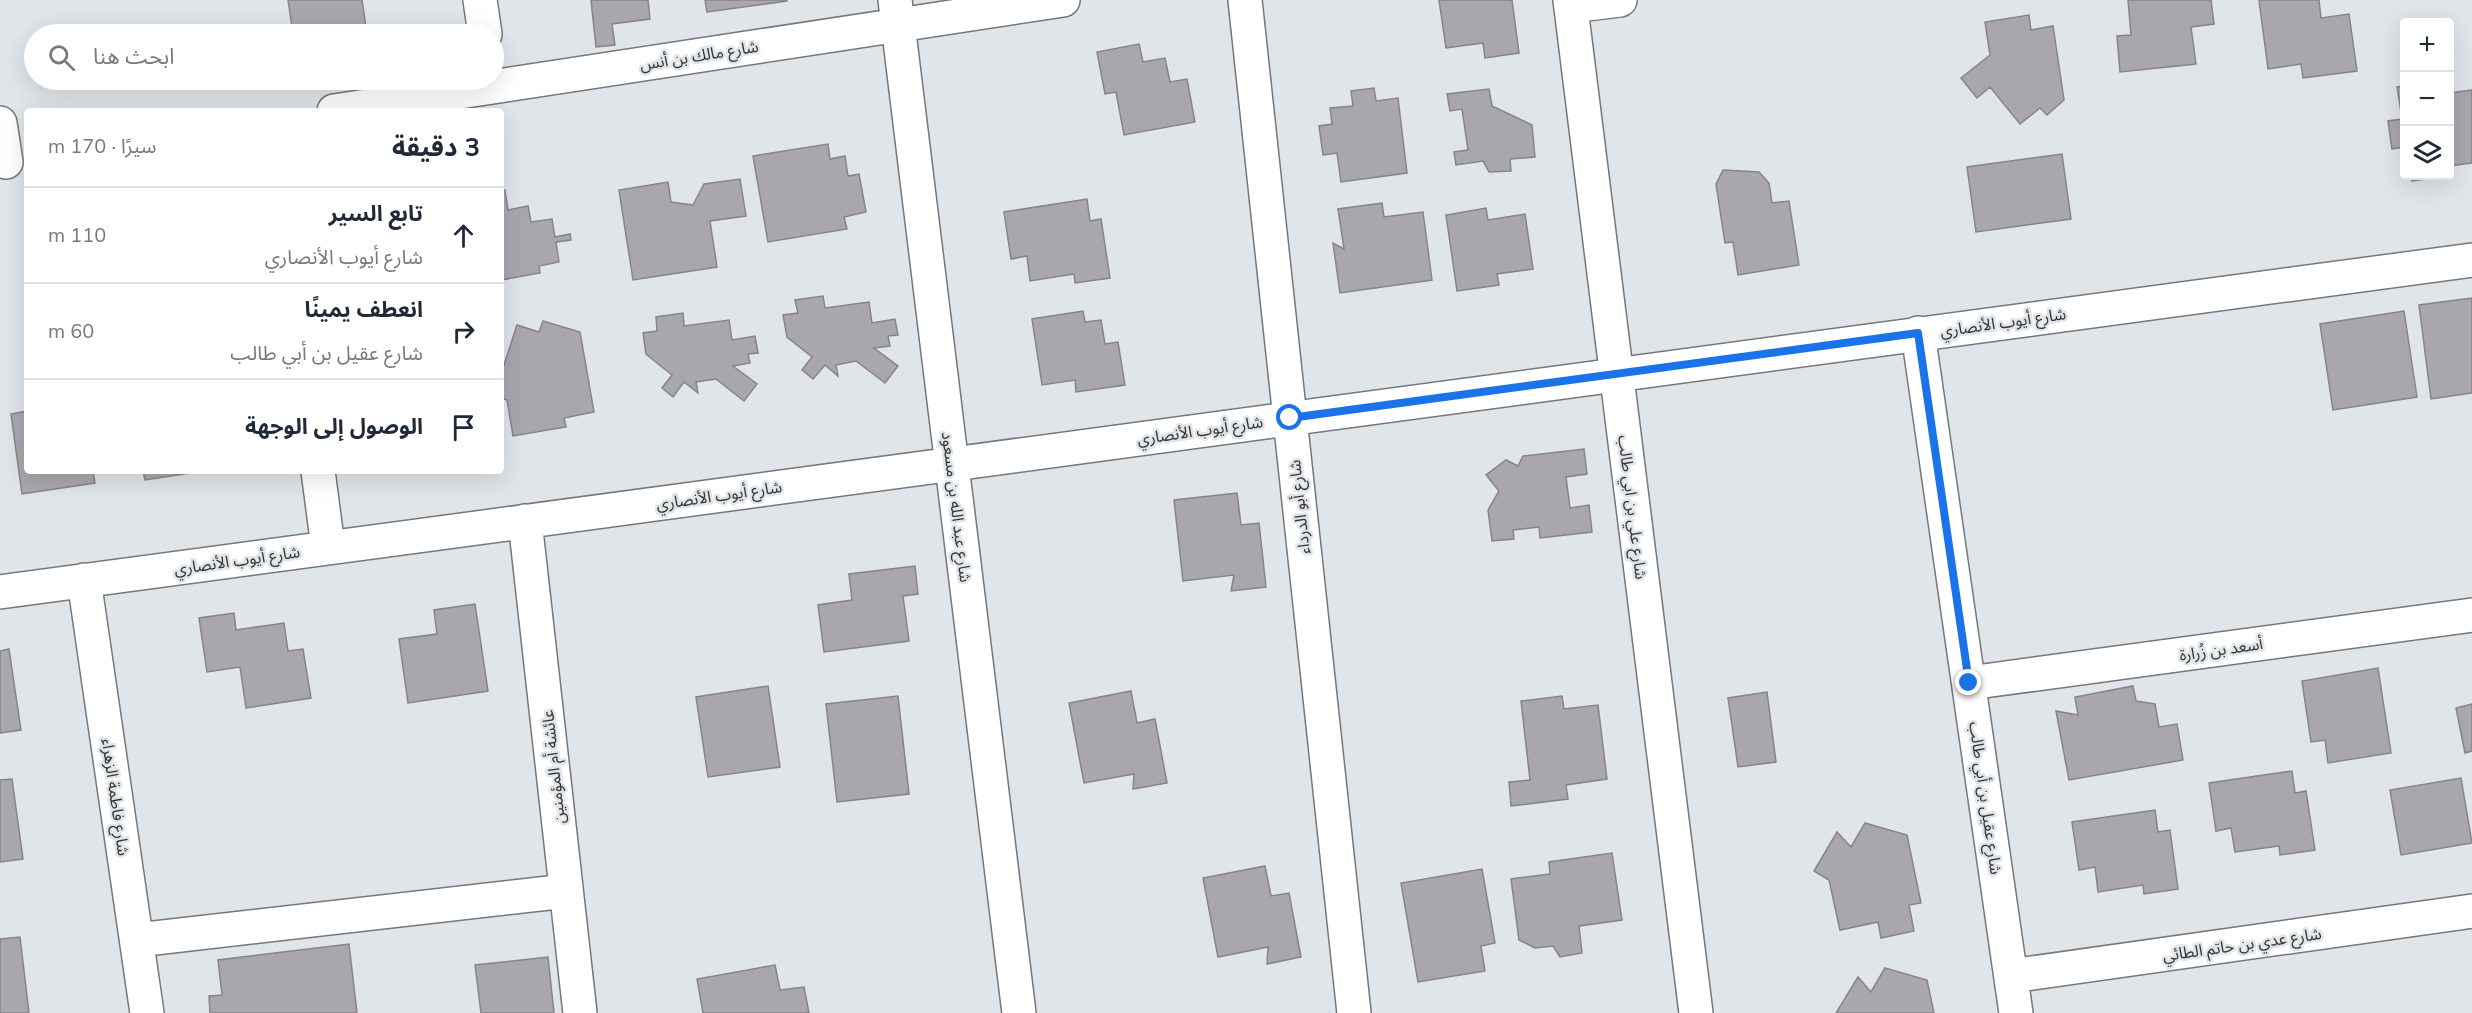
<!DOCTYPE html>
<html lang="ar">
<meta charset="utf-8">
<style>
:root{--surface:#fff;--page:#f6f6f7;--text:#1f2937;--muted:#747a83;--line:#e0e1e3}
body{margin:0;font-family:"Nunito Sans","Noto Sans Arabic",sans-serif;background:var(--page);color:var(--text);direction:rtl}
.controls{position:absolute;right:18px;top:18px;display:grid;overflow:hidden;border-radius:6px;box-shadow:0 6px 24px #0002}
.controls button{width:54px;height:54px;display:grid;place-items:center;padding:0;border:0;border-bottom:2px solid var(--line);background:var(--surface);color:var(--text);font:30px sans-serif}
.stop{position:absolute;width:18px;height:18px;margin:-14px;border:4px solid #1a73e8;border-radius:50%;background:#fff}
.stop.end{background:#1a73e8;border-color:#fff;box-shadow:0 2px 6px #0008}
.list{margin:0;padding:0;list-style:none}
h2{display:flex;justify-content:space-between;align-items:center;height:78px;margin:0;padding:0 24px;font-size:26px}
h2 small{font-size:20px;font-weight:400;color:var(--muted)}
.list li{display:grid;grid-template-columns:39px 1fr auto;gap:18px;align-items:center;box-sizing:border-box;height:96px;padding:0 24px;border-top:2px solid var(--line)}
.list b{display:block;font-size:22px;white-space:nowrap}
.list p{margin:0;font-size:20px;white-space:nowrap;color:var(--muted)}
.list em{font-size:20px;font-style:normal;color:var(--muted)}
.icon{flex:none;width:33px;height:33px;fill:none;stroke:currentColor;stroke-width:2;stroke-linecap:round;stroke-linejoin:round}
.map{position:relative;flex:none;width:2472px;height:1013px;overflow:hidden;direction:ltr}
.search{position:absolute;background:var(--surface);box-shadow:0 6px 24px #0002;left:24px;top:24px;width:480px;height:66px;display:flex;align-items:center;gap:15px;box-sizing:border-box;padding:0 21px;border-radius:33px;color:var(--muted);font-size:22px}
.panel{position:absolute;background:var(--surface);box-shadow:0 6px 24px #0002;left:24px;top:108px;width:480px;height:366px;border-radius:6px;direction:rtl}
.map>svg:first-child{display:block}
.building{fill:#a9a7ad;stroke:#868489;stroke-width:1.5}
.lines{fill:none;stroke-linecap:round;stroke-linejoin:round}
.street-casing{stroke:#74787c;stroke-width:36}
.street{stroke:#fff;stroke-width:33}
.route{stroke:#1a73e8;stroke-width:8}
.labels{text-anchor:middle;stroke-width:5;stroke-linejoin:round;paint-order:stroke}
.street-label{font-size:16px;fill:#323335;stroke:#e0e5ea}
</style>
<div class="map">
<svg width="2472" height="1013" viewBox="0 0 2472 1013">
<rect width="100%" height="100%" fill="#e0e5ea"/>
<!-- building -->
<path class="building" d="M288,0H362L367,34H293Z
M591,0H648L650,19L612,24L615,45L596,47Z
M705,0H787V1L707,12Z
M1439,0H1512L1519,53L1485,58L1483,43L1446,48Z
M2128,0H2211L2214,24L2191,27L2196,64L2120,72L2117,36L2131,35Z
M2259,0H2319L2321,18L2349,14L2357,71L2303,78L2301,64L2268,69Z
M2029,15L2031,30L2053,26L2064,100L2047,115L2040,108L2020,124L1990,87L1977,98L1961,78L1990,55L1985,22Z
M1139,44L1143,62L1165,58L1170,82L1187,79L1195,122L1124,135L1116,92L1105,94L1097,52Z
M2404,86V147L2392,149L2388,121L2402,119L2397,87Z
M1374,88L1376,101L1398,98L1407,173L1341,182L1337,153L1323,155L1319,126L1332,124L1330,108L1353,106L1351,91Z
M1489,89L1492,106L1532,125L1535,157L1510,159L1511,171L1489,172L1483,161L1456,165L1454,152L1468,150L1462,109L1450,111L1447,94Z
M2472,90V163L2450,166V93Z
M828,144L830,159L845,156L848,176L859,174L866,212L844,217L847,229L768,242L753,156Z
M2062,154L2071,219L1976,232L1967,167Z
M1723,170L1759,172L1769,183L1772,203L1789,201L1799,265L1738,275L1733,242L1725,243L1716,184Z
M2411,176H2440V177L2412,181Z
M740,179L746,216L710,221L717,267L633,280L619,190L668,182L671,202L693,205L704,184Z
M501,190H505L508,210L528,206L531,222L552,219L555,237L570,234L571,240L556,242L559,262L539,266L540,273L501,280Z
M1087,199L1090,221L1101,219L1110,278L1075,283L1074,274L1030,281L1027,256L1011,259L1004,212Z
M1382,203L1384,217L1423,212L1432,280L1340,293L1333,243L1344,249L1338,209Z
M1486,208L1488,220L1525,214L1533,269L1497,274L1499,285L1457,291L1446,215Z
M823,296L825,308L869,302L872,323L895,319L898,335L888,336L890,346L874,348L898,366L885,383L856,361L836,365L838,376L825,365L813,379L802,370L812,357L787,337L783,315L798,313L795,300Z
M2472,298V393L2431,399L2419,305Z
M1083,311L1085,322L1101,320L1105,344L1118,342L1125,385L1076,392L1075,380L1042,385L1032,319Z
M2404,311L2417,397L2333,410L2320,324Z
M683,313L684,326L729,320L732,340L755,336L758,353L748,354L750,363L733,366L757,384L744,401L716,379L696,382L698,393L684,382L673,397L662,388L672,375L646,354L643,333L657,331L656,317Z
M543,321L580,332L594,412L564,418L566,427L513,436L507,400L501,398V374L517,325L539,332Z
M27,411V471H93L95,483L22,494L11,414Z
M1584,449L1587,474L1566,477L1570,508L1589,505L1592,532L1540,538L1539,527L1513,530L1514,539L1492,541L1488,510L1499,491L1486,475L1506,460L1518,466L1523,456Z
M143,471H204L145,480Z
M1237,493L1241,525L1259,523L1266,587L1231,591L1234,575L1183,581L1174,500Z
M915,566L918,594L903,596L909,641L824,652L818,605L852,600L849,574Z
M475,604L488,691L408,703L399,639L437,634L434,610Z
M234,613L236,630L284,623L288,651L303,649L311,698L246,708L240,667L207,672L199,618Z
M9,649L21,730L0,733V651Z
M2378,668L2391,753L2328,763L2325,740L2311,742L2302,681Z
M768,686L780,767L708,777L696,697Z
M2133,686L2136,701L2155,704L2159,727L2177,724L2183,760L2069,780L2056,711L2078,715L2075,697Z
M1131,691L1137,723L1155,719L1167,783L1133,789L1134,774L1084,783L1069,703Z
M1767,692L1776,762L1738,767L1728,698Z
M898,696L909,794L837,802L826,704Z
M1562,696L1564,709L1598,705L1607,779L1566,785L1568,799L1511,806L1509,782L1530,780L1521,701Z
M2472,704V751L2465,753L2456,708Z
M2292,771L2295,793L2306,791L2315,850L2280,855L2279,846L2235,852L2231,828L2216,831L2209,783Z
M2461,778L2472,843L2401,855L2390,790Z
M12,779L23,859L0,862V780Z
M2155,810L2158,832L2170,830L2178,889L2144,894L2143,885L2098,892L2095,867L2079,870L2072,822Z
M1865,823L1907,835L1921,903L1909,905L1914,931L1881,938L1878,922L1840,930L1829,880L1814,871L1837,832L1851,847Z
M1612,853L1622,920L1579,926L1582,953L1560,957L1553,946L1535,948L1519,940L1511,879L1550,874L1549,862Z
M1265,866L1271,896L1289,893L1301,957L1267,964L1268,947L1218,957L1203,878Z
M1482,869L1495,943L1481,946L1485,971L1418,982L1401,883Z
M20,937L29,1013H0V939Z
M349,944L357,1013H210L209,996L222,995L218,960Z
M548,957L554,1013H481L475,965Z
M775,965L780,990L804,987L809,1013H703L697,979Z
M1885,968L1927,980L1934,1013H1836L1858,977L1871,992Z"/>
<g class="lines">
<defs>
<path id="street" d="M480,0L485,34
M895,0L1019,1013
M1245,0L1354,1013
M1570,0L1696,1013
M1571,6L1620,0
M334,111L1063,0
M0,123L6,162
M1918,333L2016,1013
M318,471L328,547
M525,521L580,1013
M84,580L147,1013
M0,592L2472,260
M1969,683L2472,615
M137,940L566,891
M2011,976L2472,911"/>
</defs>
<!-- street casing -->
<use href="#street" class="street-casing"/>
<!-- street -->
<use href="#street" class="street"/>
</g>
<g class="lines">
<!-- route -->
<path class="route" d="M1290,418L1918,333L1969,683"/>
</g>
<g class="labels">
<!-- street labels -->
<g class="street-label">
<text transform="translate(699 55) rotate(-9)" y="6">شارع مالك بن أنس</text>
<text transform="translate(2003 322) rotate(-8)" y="6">شارع أيوب الأنصاري</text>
<text transform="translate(1200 430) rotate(-8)" y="6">شارع أيوب الأنصاري</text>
<text transform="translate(719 495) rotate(-8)" y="6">شارع أيوب الأنصاري</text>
<text transform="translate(957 507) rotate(83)" y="6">شارع عبد الله بن مسعود</text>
<text transform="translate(1299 507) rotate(-96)" y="6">شارع أبو الدرداء</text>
<text transform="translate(1633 507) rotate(83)" y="6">شارع علي بن ابي طالب</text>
<text transform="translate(237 560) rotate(-8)" y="6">شارع أيوب الأنصاري</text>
<text transform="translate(2221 649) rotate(-8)" y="6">أسعد بن زُرارة</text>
<text transform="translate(553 767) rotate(-96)" y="6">عائشة أم المؤمنين</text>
<text transform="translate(116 797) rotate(82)" y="6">شارع فاطمة الزهراء</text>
<text transform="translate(1986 798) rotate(82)" y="6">شارع عقيل بن أبي طالب</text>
<text transform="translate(2242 944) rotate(-8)" y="6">شارع عدي بن حاتم الطائي</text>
</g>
</g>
</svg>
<div class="controls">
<button>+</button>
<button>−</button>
<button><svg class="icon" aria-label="layers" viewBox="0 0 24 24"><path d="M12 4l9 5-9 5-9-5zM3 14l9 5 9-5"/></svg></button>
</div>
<div class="stop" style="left:1290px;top:418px"></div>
<div class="stop end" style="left:1969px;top:683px"></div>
<div class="search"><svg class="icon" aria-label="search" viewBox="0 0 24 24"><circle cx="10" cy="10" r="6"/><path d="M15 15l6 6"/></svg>ابحث هنا</div>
<section class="panel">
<h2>3 دقيقة<small>سيرًا · 170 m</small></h2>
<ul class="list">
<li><svg class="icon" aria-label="ahead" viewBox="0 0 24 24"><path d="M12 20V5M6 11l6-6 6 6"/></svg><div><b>تابع السير</b><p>شارع أيوب الأنصاري</p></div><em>110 m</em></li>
<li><svg class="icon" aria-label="right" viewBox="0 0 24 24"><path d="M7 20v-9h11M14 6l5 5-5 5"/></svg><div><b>انعطف يمينًا</b><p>شارع عقيل بن أبي طالب</p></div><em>60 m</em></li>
<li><svg class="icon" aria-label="arrive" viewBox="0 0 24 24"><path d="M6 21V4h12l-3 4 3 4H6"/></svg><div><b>الوصول إلى الوجهة</b></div></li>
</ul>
</section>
</div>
